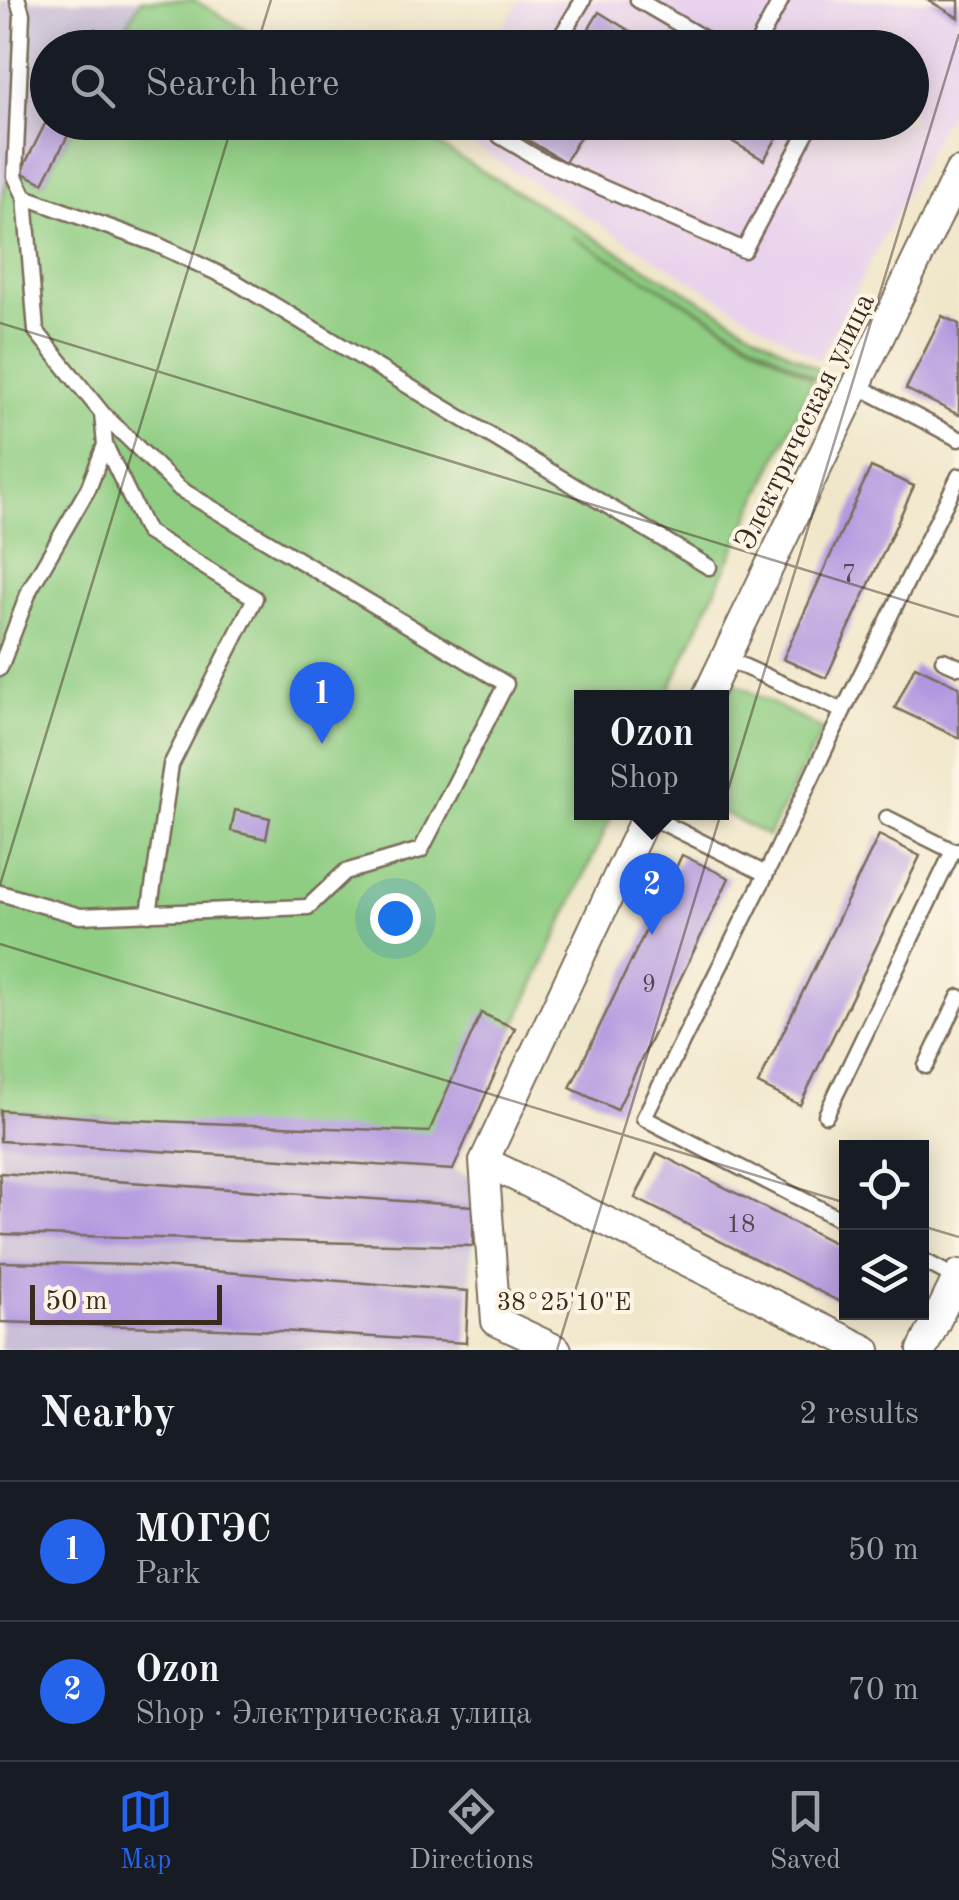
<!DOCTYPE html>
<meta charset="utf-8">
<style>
:root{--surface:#171b24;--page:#20242c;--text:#f1f3f6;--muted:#9ea1a6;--line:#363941;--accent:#2563eb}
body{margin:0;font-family:"Old Standard TT",serif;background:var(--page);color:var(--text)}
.controls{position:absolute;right:30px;bottom:30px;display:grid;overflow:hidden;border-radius:0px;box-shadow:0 5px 25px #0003}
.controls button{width:90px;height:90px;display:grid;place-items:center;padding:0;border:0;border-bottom:2px solid var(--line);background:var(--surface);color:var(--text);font:50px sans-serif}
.scale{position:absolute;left:30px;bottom:25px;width:192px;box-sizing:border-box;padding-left:10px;border:5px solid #3b2a1e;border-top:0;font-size:28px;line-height:35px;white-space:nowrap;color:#3b2a1e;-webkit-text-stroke:8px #fcf5e5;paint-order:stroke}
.you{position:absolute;left:395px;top:918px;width:35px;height:35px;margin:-25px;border:8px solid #fff;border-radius:50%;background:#1a73e8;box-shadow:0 0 0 15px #1a73e833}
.badge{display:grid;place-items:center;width:65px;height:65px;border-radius:50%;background:var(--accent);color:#fff;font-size:32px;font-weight:700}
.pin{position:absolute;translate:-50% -82px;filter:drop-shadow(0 2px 5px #0008)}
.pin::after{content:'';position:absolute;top:52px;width:35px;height:30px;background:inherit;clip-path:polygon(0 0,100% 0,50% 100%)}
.popup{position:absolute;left:574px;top:690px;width:155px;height:130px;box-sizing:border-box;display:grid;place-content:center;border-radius:0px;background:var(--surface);filter:drop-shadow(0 2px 8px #0005);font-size:32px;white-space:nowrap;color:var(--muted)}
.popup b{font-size:38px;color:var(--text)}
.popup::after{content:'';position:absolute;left:50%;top:100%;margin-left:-20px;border:20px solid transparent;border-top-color:var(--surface)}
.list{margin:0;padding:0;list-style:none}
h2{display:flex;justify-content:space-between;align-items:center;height:130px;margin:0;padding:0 40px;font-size:42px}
h2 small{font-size:32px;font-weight:400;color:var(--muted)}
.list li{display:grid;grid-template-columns:65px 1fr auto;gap:30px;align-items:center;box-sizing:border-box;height:140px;padding:0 40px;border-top:2px solid var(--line)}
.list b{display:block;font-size:38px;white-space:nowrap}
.list p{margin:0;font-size:32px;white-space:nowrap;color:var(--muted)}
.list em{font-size:32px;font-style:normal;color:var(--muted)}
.icon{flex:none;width:55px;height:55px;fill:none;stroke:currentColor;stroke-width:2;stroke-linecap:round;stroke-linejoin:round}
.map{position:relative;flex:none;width:959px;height:1350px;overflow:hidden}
.search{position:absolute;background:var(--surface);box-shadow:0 5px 25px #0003;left:30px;right:30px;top:30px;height:110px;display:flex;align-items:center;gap:25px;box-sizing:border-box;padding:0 35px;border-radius:55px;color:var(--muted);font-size:38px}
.sheet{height:410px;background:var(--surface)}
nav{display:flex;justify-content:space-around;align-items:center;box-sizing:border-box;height:140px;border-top:2px solid var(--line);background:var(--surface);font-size:28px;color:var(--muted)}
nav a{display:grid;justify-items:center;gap:5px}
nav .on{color:var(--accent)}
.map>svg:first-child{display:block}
.built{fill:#e9d2ed}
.industrial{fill:#c9bfd7}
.green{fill:#8fcd83;stroke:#657c50;stroke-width:2.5}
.building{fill:#b197e0}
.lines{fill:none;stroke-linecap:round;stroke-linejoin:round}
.lane-casing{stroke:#7a6c5a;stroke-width:19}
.street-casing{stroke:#7a6c5a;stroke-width:32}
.lane{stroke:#fff;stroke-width:14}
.street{stroke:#fff;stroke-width:28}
.ticks{fill:none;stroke:#3b2a1e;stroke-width:2.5;stroke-opacity:0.45}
.labels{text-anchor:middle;stroke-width:8;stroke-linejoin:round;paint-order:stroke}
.number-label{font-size:25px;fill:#58454e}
.street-label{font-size:30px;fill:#3b2a1e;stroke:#fcf5e5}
.ticks-label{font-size:25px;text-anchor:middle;fill:#3b2a1e;stroke:#fcf5e5;stroke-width:8;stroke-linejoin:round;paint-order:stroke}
</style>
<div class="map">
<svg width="959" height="1350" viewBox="0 0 959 1350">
<rect width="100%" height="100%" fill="#fcf5e5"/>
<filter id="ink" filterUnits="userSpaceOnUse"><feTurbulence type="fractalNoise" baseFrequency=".01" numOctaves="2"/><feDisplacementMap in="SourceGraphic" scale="20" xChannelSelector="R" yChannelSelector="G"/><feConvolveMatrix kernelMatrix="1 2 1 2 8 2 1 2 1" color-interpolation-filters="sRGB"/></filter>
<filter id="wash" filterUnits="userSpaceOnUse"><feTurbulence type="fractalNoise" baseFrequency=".0048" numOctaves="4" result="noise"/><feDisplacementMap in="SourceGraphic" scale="40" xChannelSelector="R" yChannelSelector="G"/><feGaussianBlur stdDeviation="2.25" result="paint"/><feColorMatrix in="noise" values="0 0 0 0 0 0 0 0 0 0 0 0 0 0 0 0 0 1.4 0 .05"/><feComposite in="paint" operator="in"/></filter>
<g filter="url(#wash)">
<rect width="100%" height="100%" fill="#f0e7ca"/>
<!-- built -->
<path class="built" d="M519,0H959V92L819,360L445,128L449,122H912V48L492,47Z"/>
<!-- industrial -->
<path class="industrial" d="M0,0H141L114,47L48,48V122L75,123L43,183L20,172L8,179L0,205Z
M0,1109L454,1148V1170L472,1177L475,1204L467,1343L469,1350H0Z"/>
<!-- green -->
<path class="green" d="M141,0H194L274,47L114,48Z
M75,123H401L830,377L834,385L833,388L572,236L813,379L666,697L582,698V812L613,813L459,1148L0,1110V205L8,179L21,172L43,183Z
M736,684L823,730L768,836L722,812V712Z"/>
<g id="blocks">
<!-- building -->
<path class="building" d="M928,0H959V18Z
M599,12L641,38L635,48H577Z
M95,29L118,40L114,48H85Z
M46,122H75L43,183L21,172Z
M532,122H589L565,162L523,137Z
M699,122H786L764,160Z
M942,316L959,324V415L906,389Z
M871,467L914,486L826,678L783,659Z
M915,666L959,687V738L895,708Z
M235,810L270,818L266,839L231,831Z
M879,835L920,856L800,1105L758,1084Z
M682,855L729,878L617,1110L570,1088Z
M481,1013L515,1028L453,1170L0,1141V1110L108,1119L429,1132Z
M657,1153L846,1249V1305L635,1198Z
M0,1173L473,1206V1246L0,1234Z
M0,1262L134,1265L468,1291L466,1343L281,1331L0,1322Z"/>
</g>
</g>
<g filter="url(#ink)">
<use href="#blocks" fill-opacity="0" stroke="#7a6c5a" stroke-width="2.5"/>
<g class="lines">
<defs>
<path id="lane" d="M18,0L22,14L15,176L25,197L36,331L102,413L105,445L147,532L255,598L171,765L149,914
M638,0L720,48
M554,48L583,0
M755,48L781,0
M508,122L500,136L542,161L744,250L812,122
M25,197L156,244L234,281L709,567
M858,386L959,439
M725,658L843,711L959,476
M943,660L959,667
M0,668L30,589L89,487L105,445
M647,815L766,874L644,1118L846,1222
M887,818L953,851L958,850
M766,874L843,711
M0,893L80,916L308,907L345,872L421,850L506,684L180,489L102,413
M926,1066L959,997
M826,1115L953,851
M922,1260L956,1278"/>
<path id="street" d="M706,698L959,172
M484,1161L866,1350
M557,1350L496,1321L484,1161L648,812
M922,1350L959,1274"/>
</defs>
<!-- lane casing -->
<use href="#lane" class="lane-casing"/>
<!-- street casing -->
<use href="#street" class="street-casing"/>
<!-- lane -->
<use href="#lane" class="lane"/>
<!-- street -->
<use href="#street" class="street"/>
</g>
</g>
<!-- ticks -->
<path class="ticks" d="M256,48L271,0M0,323L959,617M0,885L233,122M0,944L846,1203M922,1226L959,1237M557,1350L959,34"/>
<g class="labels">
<!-- number labels -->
<g class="number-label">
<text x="849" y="582">7</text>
<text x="649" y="992">9</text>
<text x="741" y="1232">18</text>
</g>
<!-- street labels -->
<g class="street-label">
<text transform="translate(804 421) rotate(-64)" y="10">Электрическая улица</text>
</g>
</g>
<g class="ticks-label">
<text x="564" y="1310">38°25'10"E</text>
</g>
</svg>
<div class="controls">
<button><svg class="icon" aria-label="locate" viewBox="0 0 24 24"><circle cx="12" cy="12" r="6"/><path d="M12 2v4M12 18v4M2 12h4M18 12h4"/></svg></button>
<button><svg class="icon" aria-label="layers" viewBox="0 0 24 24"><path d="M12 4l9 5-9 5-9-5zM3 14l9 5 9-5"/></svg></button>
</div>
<div class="scale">50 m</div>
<div class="you"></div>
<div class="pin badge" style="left:322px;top:744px">1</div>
<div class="pin badge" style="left:652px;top:935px">2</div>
<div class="popup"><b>Ozon</b>Shop</div>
<div class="search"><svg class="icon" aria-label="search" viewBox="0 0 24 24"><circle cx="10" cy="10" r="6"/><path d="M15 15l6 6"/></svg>Search here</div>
</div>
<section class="sheet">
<h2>Nearby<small>2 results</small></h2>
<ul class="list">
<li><span class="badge">1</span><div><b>МОГЭС</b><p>Park</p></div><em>50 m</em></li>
<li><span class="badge">2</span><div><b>Ozon</b><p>Shop · Электрическая улица</p></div><em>70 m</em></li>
</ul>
</section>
<nav>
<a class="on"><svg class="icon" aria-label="map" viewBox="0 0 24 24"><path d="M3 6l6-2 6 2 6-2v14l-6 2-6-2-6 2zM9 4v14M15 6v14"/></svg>Map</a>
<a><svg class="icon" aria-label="directions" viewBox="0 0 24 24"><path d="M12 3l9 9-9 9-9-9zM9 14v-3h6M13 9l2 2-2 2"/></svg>Directions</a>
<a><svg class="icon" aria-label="saved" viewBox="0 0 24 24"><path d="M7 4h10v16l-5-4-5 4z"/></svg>Saved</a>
</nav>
